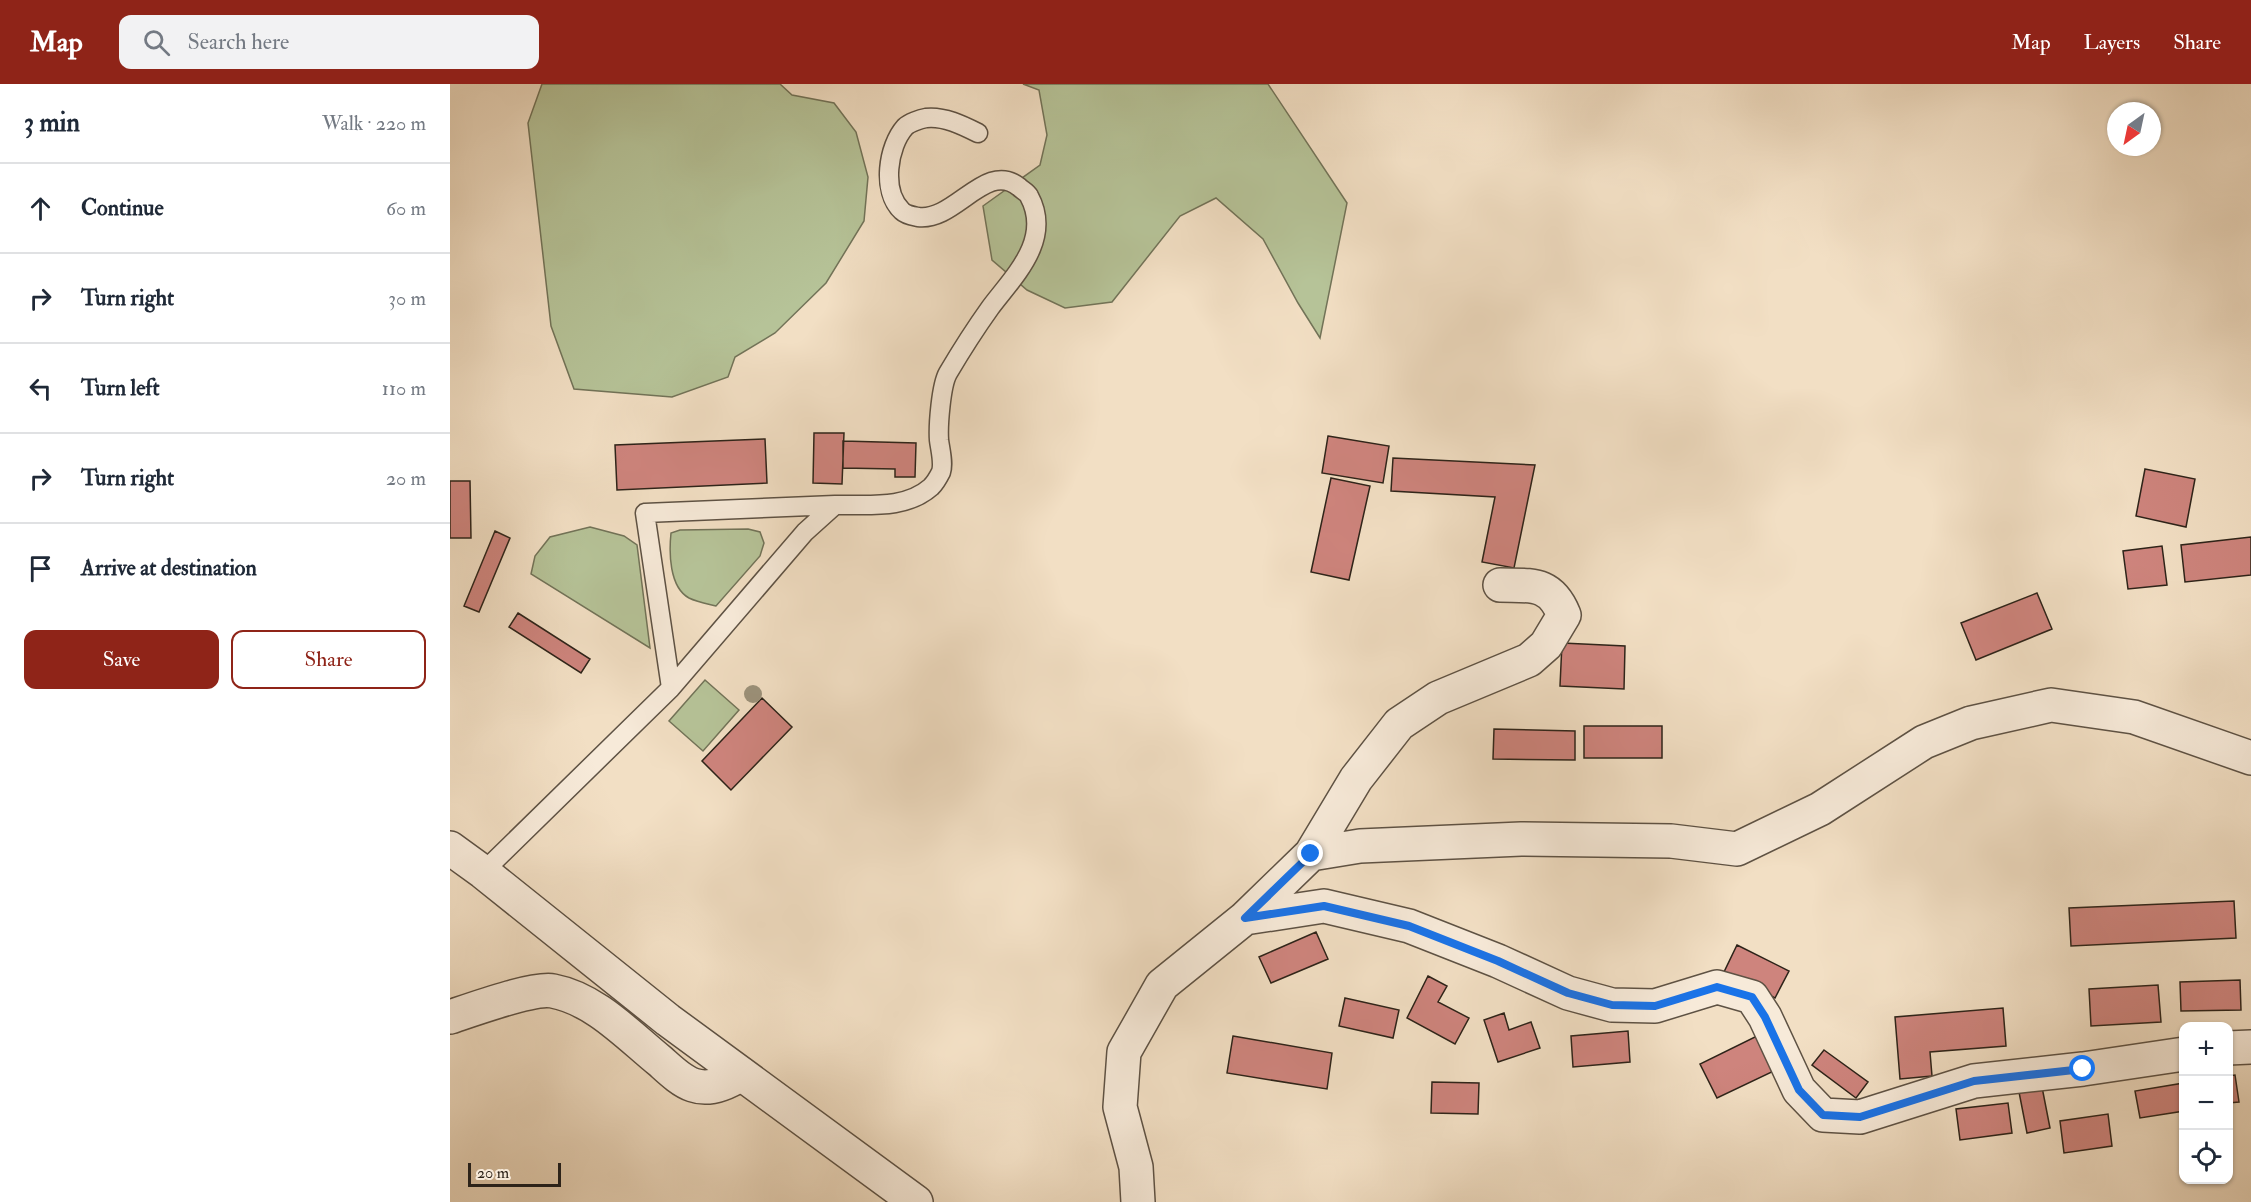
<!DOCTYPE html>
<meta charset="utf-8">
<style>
:root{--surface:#fff;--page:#f2f2f3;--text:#1f2937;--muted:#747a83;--line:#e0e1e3;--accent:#8f2418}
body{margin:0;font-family:"IM FELL Double Pica",serif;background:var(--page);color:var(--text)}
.controls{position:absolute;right:18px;bottom:18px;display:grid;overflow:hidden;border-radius:12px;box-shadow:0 2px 4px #0004}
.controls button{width:54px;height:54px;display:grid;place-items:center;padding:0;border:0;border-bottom:2px solid var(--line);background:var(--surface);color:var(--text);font:30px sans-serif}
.compass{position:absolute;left:1657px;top:18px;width:54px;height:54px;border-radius:50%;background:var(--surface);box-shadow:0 2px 4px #0004;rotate:213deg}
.scale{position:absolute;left:18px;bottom:15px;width:93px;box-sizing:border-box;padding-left:6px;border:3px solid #2d2319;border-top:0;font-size:16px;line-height:21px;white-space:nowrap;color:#2d2319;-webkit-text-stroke:4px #f7ead9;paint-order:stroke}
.stop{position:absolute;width:18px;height:18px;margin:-14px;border:4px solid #1a73e8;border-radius:50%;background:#fff}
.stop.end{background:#1a73e8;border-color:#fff;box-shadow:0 2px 6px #0008}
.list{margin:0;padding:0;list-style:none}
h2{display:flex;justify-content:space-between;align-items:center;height:78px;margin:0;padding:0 24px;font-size:26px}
h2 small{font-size:20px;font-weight:400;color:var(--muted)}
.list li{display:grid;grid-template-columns:39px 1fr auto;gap:18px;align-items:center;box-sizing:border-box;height:90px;padding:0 24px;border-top:2px solid var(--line)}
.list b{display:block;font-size:22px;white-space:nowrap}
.list em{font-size:20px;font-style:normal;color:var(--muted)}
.actions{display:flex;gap:12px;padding:18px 24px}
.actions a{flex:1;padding:14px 0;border:2px solid var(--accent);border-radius:12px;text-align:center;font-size:21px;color:var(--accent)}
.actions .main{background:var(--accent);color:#fff}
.icon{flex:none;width:33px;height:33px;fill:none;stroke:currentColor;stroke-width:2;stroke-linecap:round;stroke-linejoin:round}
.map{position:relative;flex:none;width:1801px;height:1118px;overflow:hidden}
header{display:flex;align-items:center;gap:36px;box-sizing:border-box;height:84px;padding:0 30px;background:var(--accent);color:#fff}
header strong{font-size:28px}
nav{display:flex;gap:33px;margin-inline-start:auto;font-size:21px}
.search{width:420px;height:54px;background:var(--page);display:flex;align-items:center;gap:15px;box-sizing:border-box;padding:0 21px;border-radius:12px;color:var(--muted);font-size:22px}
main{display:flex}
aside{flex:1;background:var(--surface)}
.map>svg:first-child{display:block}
.green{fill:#b6c398;stroke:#727358;stroke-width:1.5}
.building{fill:#ce847d;stroke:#2d2319;stroke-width:1.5}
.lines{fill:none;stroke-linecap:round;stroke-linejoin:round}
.service-casing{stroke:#5e5244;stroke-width:21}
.minor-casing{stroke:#5e5244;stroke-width:36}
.tertiary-casing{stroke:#5e5244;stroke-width:36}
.service{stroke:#f7ead9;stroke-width:18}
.minor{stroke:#f7ead9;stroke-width:33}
.tertiary{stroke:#f7ead9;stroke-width:33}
.tree{fill:#9c927b}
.route{stroke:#1a73e8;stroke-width:8}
</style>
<header>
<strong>Map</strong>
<div class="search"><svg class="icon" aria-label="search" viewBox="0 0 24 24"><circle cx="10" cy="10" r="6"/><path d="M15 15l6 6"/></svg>Search here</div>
<nav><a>Map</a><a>Layers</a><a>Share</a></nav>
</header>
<main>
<aside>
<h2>3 min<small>Walk · 220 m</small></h2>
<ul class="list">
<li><svg class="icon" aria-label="ahead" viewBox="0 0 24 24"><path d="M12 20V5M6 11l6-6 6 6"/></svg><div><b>Continue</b></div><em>60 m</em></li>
<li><svg class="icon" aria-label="right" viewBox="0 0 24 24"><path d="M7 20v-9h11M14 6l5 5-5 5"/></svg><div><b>Turn right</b></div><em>30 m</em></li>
<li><svg class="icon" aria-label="left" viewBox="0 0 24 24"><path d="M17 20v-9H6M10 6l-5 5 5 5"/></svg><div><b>Turn left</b></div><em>110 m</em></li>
<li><svg class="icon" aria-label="right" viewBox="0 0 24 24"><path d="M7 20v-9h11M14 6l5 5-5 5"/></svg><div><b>Turn right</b></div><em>20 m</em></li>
<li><svg class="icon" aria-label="arrive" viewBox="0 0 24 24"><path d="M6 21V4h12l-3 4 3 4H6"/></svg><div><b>Arrive at destination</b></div></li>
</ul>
<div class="actions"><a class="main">Save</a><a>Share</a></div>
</aside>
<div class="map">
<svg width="1801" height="1118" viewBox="0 0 1801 1118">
<rect width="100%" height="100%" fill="#f2dfc4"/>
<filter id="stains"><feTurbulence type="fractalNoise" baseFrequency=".00333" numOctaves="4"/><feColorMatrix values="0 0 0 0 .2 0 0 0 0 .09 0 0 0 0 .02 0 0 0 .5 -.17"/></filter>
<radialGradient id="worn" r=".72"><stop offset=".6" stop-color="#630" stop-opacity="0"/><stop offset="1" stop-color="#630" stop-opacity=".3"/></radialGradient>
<!-- green -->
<path class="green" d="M92,0H330L342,11L384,19L406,48L418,93L414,137L376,199L325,249L285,273L278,293L222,313L124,305L101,242L78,39Z
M573,0H818L897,119L870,254L848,219L813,155L766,114L730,132L662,218L615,224L577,206L542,176L533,122L590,81L597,51L589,6Z
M140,443L174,452L187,461L200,564L81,490L85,472L100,453Z
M298,445L310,448L314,459L310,472L266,522C258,520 247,518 239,514C219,503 219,468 221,449L230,446Z
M255,596L289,626L253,667L219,637Z"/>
<!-- building -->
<path class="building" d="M364,349H394L392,400L363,399Z
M878,352L939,362L933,399L872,389Z
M315,355L317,399L167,406L165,361Z
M393,357L466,359L465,393H445V385L393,384Z
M943,374L1085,381L1064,484L1032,478L1045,413L941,407Z
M1695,385L1745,395L1736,443L1686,432Z
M881,394L920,402L899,496L861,488Z
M0,397H20L21,454H0Z
M45,447L60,454L29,528L14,522Z
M1801,453V491L1735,498L1731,461Z
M1712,462L1717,501L1678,505L1673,467Z
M1587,509L1602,545L1526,576L1511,539Z
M68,529L140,575L131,589L59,543Z
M1112,559L1175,562L1174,605L1110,602Z
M312,614L342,643L281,706L252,677Z
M1134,642H1212V674H1134Z
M1044,645L1125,647V676L1043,675Z
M1784,817L1786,854L1621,862L1619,824Z
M866,848L878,875L821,899L809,873Z
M1287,861L1339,887L1325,914L1274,888Z
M978,892L997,902L988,918L1019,934L1005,960L957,934Z
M1790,896L1791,926L1731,927L1730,898Z
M1708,901L1711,938L1641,942L1639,905Z
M895,914L949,926L943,954L889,942Z
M1553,924L1556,962L1480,968L1482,992L1450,995L1445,933Z
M1054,929L1059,946L1081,938L1090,964L1048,978L1034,936Z
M1178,947L1180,978L1123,983L1121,952Z
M1309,951L1326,986L1267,1014L1250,980Z
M783,952L882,969L877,1005L777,989Z
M1374,966L1418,998L1406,1014L1362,981Z
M1785,991L1789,1018L1778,1019V992Z
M982,998L1029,999L1028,1030L981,1029Z
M1734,999V1027L1690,1034L1685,1007Z
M1592,1003L1600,1044L1577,1049L1569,1008Z
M1558,1019L1562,1049L1510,1056L1506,1025Z
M1658,1030L1662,1062L1614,1069L1610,1037Z"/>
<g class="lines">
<defs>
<path id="service" d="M221,604L195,429L385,421
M33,788L221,604L355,448L385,421C417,420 455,426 481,403C484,400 489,392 491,388C494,379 490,365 489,356C488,342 491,301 498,289C511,267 525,245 540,224C563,193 603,156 579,112C577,108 572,106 569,103C536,76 505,138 468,133C463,132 456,131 452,127C431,107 438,62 455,43C459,39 470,35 476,34C494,32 512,41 528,49"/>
<path id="minor" d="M861,770L910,762L1071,755L1221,757L1287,765L1370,725L1474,658L1521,639L1601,621L1684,633L1801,674
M795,834L874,822L959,842L1048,877L1118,909L1162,921L1205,922L1267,903L1302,913L1315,933L1349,1006L1373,1031L1410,1033L1524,997L1633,985L1734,970
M0,933C21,926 84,903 103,907C145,915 178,951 210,977C219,985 231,997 243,1001C260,1007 277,999 291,990
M1778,964L1801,963
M688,1118L686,1083L670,1023L674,968L712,901L795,834L861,770L906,695L949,640L988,614L1079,576L1096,561L1114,531C1100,497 1081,502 1050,501"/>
<path id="tertiary" d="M0,764L33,788L218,936L466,1118"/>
</defs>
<!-- service casing -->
<use href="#service" class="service-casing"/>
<!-- minor casing -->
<use href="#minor" class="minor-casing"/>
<!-- tertiary casing -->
<use href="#tertiary" class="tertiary-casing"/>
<!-- service -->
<use href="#service" class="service"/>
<!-- minor -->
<use href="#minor" class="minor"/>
<!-- tertiary -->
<use href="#tertiary" class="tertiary"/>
</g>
<!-- trees -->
<circle class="tree" cx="303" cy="610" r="9"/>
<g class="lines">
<!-- route -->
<path class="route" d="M861,770L795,834L874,822L959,842L1048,877L1118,909L1162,921L1205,922L1267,903L1302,913L1315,933L1349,1006L1373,1031L1410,1033L1524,997L1633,985"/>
</g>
<rect width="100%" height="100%" filter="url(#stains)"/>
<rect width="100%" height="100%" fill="url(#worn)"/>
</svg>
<div class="controls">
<button>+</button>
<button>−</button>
<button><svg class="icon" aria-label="locate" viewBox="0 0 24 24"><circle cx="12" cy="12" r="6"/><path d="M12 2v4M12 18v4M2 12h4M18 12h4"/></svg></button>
</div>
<svg class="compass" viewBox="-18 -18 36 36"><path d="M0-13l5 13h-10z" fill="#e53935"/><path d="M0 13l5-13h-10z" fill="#747a83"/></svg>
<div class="scale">20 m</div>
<div class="stop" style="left:1633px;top:985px"></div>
<div class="stop end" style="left:861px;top:770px"></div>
</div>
</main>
